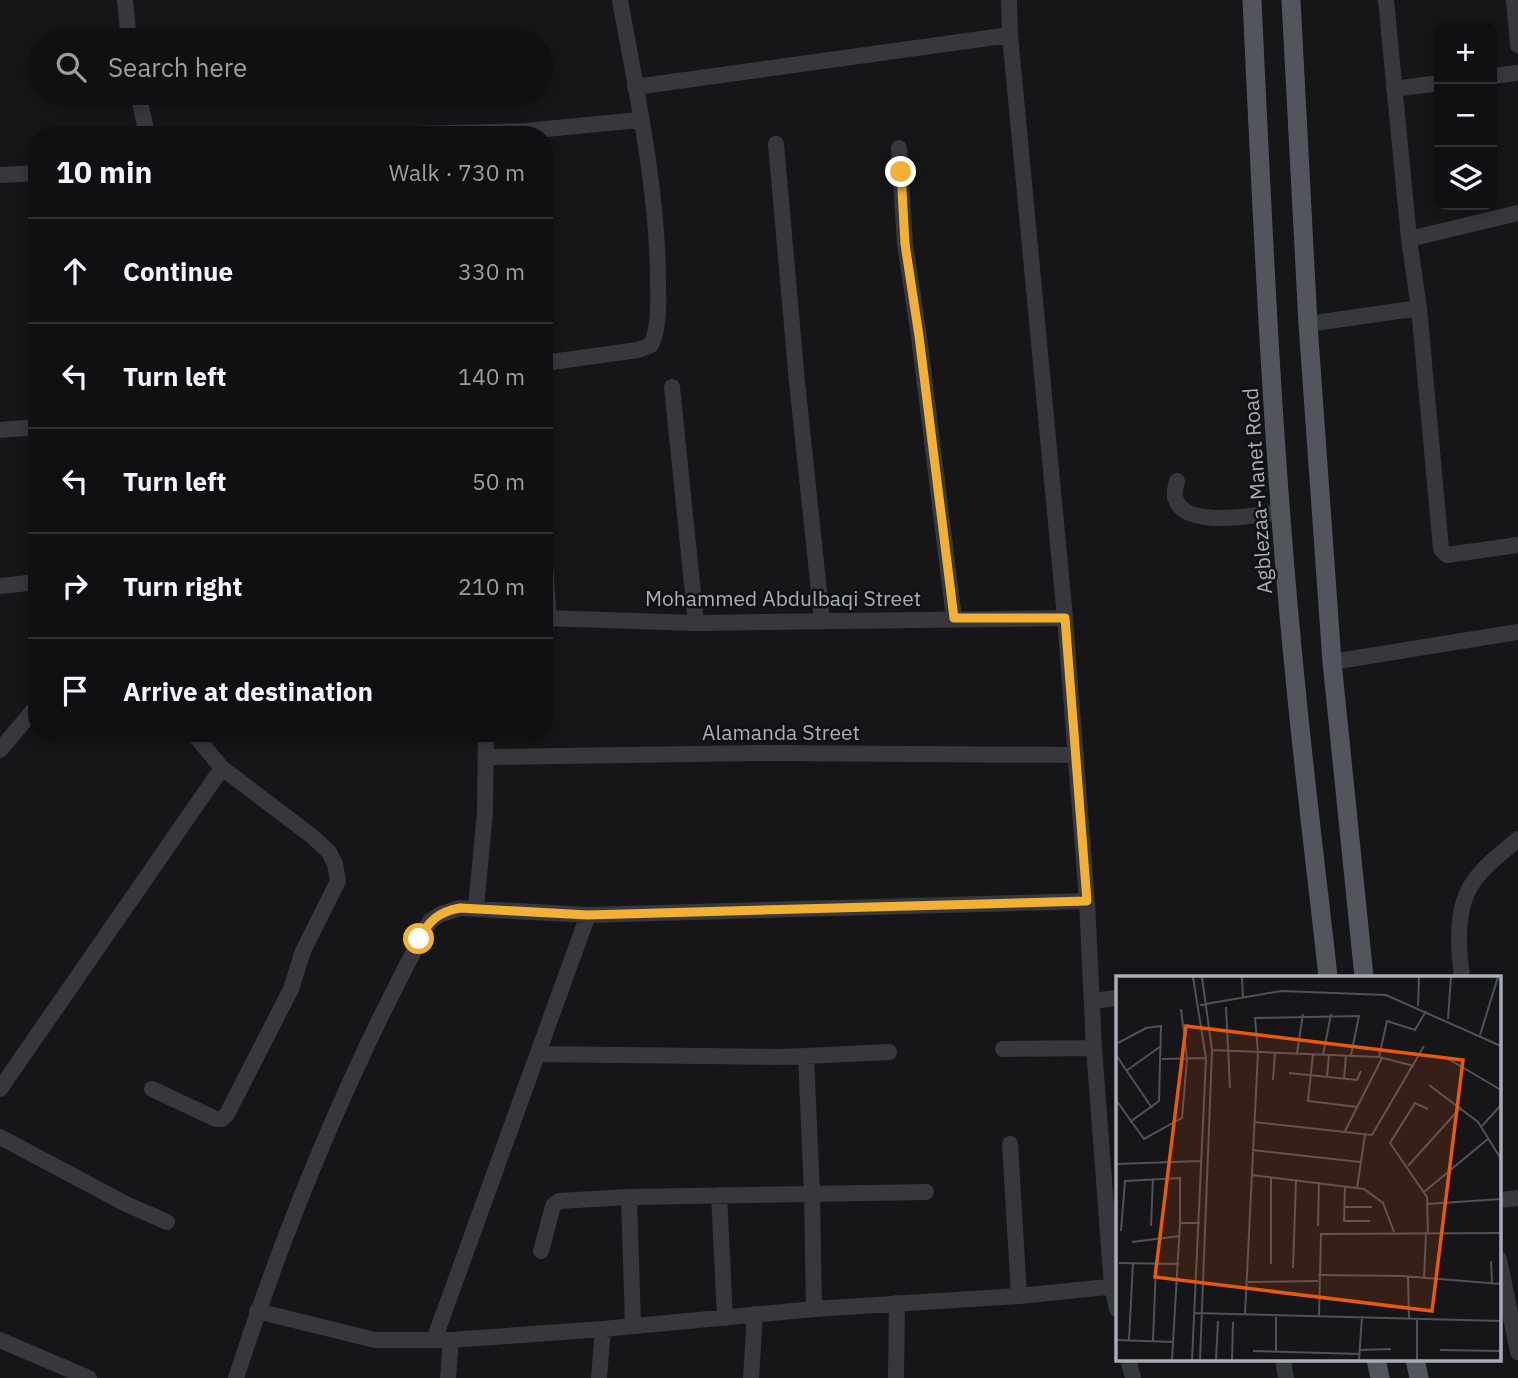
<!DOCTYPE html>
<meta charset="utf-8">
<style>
:root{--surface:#101012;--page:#19191b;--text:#f1f3f6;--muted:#9c9d9f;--line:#303032}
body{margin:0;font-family:"IBM Plex Sans",sans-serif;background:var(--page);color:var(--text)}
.controls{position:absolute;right:21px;top:21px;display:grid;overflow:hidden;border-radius:14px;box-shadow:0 4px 10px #0003}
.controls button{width:63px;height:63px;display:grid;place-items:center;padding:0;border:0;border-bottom:2px solid var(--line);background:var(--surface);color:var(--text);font:35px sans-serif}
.stop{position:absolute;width:21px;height:21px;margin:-16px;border:5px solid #f2b134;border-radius:50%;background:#fff}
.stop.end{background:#f2b134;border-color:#fff;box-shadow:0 2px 7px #0008}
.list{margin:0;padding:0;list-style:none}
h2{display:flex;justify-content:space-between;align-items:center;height:91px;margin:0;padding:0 28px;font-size:30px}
h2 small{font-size:23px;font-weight:400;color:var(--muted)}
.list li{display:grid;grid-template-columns:46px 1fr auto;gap:21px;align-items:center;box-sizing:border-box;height:105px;padding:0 28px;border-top:2px solid var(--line)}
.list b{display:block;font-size:26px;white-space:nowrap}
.list em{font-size:23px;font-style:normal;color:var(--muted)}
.icon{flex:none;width:38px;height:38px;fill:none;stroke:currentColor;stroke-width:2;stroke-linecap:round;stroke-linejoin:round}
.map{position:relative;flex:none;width:1518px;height:1378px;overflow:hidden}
.search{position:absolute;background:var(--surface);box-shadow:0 4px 10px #0003;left:28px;top:28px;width:525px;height:77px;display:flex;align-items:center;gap:18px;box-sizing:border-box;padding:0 24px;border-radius:38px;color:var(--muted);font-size:26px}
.panel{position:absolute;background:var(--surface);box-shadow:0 4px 10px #0003;left:28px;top:126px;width:525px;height:616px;border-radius:28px}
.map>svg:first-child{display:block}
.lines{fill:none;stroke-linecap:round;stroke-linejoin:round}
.minor{stroke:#37383d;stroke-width:16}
.major{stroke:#53555c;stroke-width:19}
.route{stroke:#f2b134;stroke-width:9}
.labels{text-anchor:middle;stroke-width:5;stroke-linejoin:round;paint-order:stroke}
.street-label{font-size:21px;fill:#a8adb8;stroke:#111113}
.inset-road{fill:none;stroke:#505258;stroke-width:2}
.view{fill:#e8590c;fill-opacity:0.15;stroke:#e8590c;stroke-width:3.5}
.inset-edge{fill:none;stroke:#a8adb8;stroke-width:3.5}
</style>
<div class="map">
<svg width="1518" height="1378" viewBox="0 0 1518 1378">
<rect width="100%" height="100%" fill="#161618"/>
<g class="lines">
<!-- minor -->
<path class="minor" d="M125,0L129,40
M1009,0L1010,35L1065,618L1087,901L1094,1048L1112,1286L1117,1309
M1386,0L1409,239L1419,308
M1514,0L1518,45
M1492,76L1518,73
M635,87L1010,35
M1394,89L1439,83
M138,93L147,135
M373,135L525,131L640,120
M776,144L797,382L822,620
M899,148L905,244L919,336L954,618
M0,175L37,173
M1409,239L1518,213
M1308,324L1419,308L1441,549L1447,555L1518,545
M544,363L638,350L651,345C660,325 658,303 658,282C658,190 636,90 620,0
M672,387L696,623
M0,430L37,427
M1177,481C1176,485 1174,492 1175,497C1183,531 1258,514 1282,512
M544,551L549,618
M0,586L37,582
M544,618L696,623L1065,618
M1332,662L1518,632
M0,750L37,706
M486,757L765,753L1076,755
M476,907L485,813L486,733
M1462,977C1458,947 1455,907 1474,881C1485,865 1503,852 1518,839
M1092,1001L1117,998
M1003,1049L1094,1048
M539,1054L778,1057L806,1056L812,1194L814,1309
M806,1056L889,1052
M0,1089L222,768
M152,1089L216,1119H222L227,1114L291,989L303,951L338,881L335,864L329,852L313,837L222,768L193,733
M0,1137L126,1204L167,1222
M1010,1144L1019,1296
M719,1195L725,1318
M629,1197L633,1326
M1499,1200L1518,1198
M541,1251L553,1206L559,1201L629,1197L926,1192
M1499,1259L1518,1352
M257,1311L375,1340H451L603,1329L814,1309L1019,1296L1117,1286
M0,1340L89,1378
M434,1340L588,915
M1128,1359L1133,1378
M1283,1359L1286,1378
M236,1378C287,1220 351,1067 430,921L441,914L460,908L588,915L1087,901
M448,1378L451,1340
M599,1378L603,1329
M751,1378L755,1314
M896,1378L897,1303"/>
<!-- major -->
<path class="major" d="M1252,0C1263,233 1273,466 1297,698C1306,791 1318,884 1328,977
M1291,0L1308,324L1332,662L1364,977
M1376,1359L1380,1378
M1415,1359L1419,1378"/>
</g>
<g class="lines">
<!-- route -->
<path class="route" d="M419,939C429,921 438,912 460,908L588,915L1087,901L1065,618H954L919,336L905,244L901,172"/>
</g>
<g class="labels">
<!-- street labels -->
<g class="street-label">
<text transform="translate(1258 491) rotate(-94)" y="7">Agblezaa-Manet Road</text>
<text x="783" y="606">Mohammed Abdulbaqi Street</text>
<text x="781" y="740">Alamanda Street</text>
</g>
</g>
<!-- overview -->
<g transform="translate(1116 976)">
<rect width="385" height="385" fill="#161618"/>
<path class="inset-road" d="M126,1L127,22M84,29L165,15L270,19L385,70M302,30L303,1M110,31L114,112M332,43L335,1M364,59L382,1M0,68L30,52L45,50L43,125L14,146M96,74L263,81L298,90M181,77L187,38M197,78L192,125L241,131M0,79L36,132M207,79L215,38M263,81L271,45L299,54L310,35M329,81L385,114M46,83L90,82M10,95L45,70M173,97L241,104L245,95M211,101L213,79M228,103L230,79M157,104L159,76M313,109L362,146L385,183M0,124L28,163L66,142L71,83L65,33M138,146L256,159L308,70M366,150L385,129M229,155L266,82M136,174L244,186M0,188L85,185M292,190L345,131M135,199L248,213L267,227L278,256M229,210L228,245H254M241,212L249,159M308,216L373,162M312,228L385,223M228,231H256M35,250L37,202M202,250L203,206M5,255L9,205L64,202V247H84M312,256L311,221L274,167L299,127L312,133M16,266L64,260M375,285L376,308M3,287L63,288M155,288V201M177,292L180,204M202,299L286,300L385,308M292,301L293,342M308,303L310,256M132,306L202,305M78,337L385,345M129,339L142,76L139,42L243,40L235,79M203,340L205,258L385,257M0,364L58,366M13,364L17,287M37,365L40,288M244,374L275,373M324,374L385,375M137,375L244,378M160,376V341M56,384L64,247M76,384L90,82L77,1M84,384L96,74L86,1M100,384L102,345M116,384L117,346M243,384L246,340M301,384V343"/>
<path class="view" d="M70,50L347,84L316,335L39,301Z"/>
<rect width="385" height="385" class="inset-edge"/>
</g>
</svg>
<div class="controls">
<button>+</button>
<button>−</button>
<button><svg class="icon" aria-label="layers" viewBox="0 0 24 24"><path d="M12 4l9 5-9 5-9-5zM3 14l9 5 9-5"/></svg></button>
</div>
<div class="stop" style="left:419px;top:939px"></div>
<div class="stop end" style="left:901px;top:172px"></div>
<div class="search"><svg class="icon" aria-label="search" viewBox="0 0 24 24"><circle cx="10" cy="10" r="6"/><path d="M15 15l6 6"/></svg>Search here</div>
<section class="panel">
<h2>10 min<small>Walk · 730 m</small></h2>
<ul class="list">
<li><svg class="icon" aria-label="ahead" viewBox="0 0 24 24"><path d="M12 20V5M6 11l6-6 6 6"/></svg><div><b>Continue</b></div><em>330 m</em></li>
<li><svg class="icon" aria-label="left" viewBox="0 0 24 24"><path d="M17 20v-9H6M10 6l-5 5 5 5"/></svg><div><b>Turn left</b></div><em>140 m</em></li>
<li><svg class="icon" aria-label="left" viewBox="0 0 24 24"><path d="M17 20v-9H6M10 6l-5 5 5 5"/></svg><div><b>Turn left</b></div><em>50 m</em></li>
<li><svg class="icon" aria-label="right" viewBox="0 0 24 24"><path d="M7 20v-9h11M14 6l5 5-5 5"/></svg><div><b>Turn right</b></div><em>210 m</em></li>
<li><svg class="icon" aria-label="arrive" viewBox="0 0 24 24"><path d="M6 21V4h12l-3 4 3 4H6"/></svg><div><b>Arrive at destination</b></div></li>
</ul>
</section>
</div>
